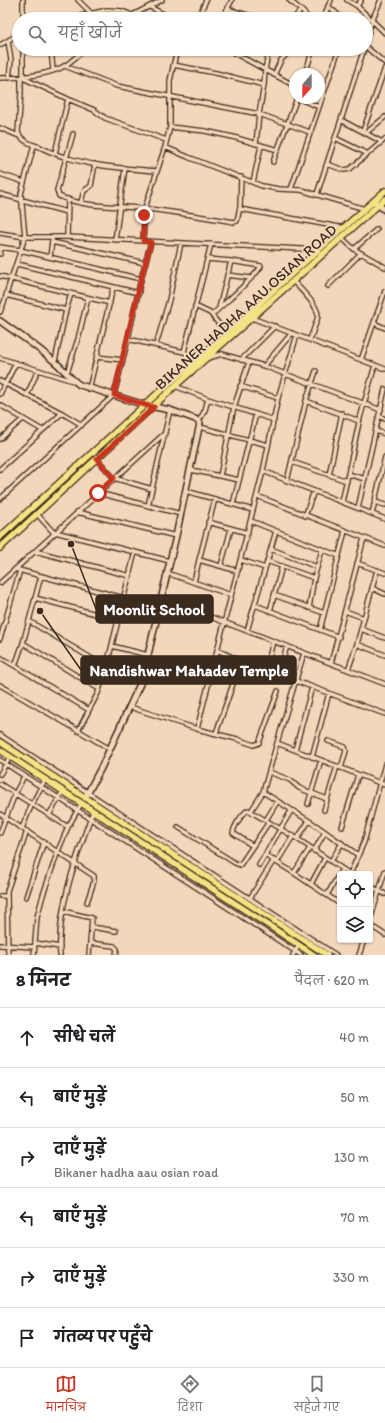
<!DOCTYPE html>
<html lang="hi">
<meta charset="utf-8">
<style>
:root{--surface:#fff;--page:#f2f2f2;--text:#202124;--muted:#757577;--line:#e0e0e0;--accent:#c8321e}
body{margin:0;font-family:Itim,"Playpen Sans Deva",sans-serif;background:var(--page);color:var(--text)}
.controls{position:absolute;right:12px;bottom:12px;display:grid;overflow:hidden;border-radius:4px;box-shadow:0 1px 3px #0004}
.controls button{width:36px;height:36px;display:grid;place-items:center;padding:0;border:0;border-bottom:1px solid var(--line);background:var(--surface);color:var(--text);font:20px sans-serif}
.compass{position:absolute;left:289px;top:68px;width:36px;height:36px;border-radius:50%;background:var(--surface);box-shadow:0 1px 3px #0004;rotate:201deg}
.stop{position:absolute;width:12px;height:12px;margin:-9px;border:3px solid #c8321e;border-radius:50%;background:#fff}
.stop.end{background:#c8321e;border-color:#fff;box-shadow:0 1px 4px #0008}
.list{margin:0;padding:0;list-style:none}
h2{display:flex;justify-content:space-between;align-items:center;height:52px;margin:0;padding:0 16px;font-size:17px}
h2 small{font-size:13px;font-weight:400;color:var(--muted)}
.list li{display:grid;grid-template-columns:26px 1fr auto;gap:12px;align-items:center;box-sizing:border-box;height:60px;padding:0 16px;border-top:1px solid var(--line)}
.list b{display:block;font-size:15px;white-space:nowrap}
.list p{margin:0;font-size:13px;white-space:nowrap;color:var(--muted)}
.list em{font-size:13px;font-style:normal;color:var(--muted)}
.icon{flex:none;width:22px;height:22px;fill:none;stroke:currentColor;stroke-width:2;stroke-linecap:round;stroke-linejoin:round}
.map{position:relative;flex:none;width:385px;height:955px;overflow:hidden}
.search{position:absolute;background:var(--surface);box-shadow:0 1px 3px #0004;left:12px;right:12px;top:12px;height:44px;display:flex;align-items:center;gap:10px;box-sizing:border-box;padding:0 14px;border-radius:22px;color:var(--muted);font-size:15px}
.sheet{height:412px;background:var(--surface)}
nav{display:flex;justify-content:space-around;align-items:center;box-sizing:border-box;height:56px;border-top:1px solid var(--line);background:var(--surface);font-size:11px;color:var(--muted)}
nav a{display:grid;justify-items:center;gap:2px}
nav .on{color:var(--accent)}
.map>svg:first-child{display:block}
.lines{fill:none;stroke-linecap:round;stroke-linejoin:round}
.street-casing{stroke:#3b2a1e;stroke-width:6}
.secondary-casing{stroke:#3b2a1e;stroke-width:8}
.primary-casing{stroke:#3b2a1e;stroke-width:8}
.street{stroke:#f3d7ba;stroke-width:3.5}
.secondary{stroke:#f3d7ba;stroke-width:5}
.primary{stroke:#f4e382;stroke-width:5.5}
.route{stroke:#c8321e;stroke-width:5}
.labels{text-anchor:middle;stroke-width:4;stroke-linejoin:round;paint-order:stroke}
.street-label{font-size:15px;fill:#3b2a1e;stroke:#f3d7ba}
.leader{fill:none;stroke:#3b2a1e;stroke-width:1.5}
.callout-dot{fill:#3b2a1e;stroke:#f3d7ba;stroke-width:1.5}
.callout{fill:#3b2a1e;stroke:#3b2a1e;stroke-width:1.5}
.callout-label{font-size:16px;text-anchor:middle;font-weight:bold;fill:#fff}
</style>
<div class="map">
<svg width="385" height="955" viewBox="0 0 385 955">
<rect width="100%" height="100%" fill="#f3d7ba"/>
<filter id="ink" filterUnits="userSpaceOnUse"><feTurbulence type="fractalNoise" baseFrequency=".025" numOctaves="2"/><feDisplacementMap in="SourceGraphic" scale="8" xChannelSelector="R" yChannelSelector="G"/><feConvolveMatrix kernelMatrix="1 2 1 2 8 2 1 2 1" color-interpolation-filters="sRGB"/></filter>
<g filter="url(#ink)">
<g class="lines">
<defs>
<path id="street" d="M78,0L91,13
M289,0L301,10
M347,0L357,6L385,33
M328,6L343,19
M357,6L361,0
M150,7L173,19
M227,9L261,19
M23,19V0
M67,19L107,10L122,11L132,15
M125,19L162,0
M198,19L206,0
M222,19L232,0
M293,19L301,10L310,19
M323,19L331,0
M8,41L11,60L9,78
M366,41L372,20L381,0
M0,45L19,34
M366,47L385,63
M23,49V78L68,99L94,110L105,118L166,140
M51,49L53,70
M227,49L295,86
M258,49L268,55
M173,65L216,73L264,85
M65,66L117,86L259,114L310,132
M305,74L313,49
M274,75L281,60L292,49
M0,78C18,78 51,75 66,65C73,60 79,54 86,49
M21,78V93L18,132C20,140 32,145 40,147C48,151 57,155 65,157C94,167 126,168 156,171
M297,98L319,107
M341,120L382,142
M170,127L205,131L233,137L278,150
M0,128L19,136
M363,131L385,68
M366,133L385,117
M73,134L57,190L59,196C87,209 118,205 147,209C176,212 205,217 234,222L237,221L240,207L241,177
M335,138L368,154
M256,144L259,114L264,85L265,70L269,49
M165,147L188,157L262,186L279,189L301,190L365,209
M55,153L68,99
M273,162L297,98
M327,164L344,170L350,169L385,139
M0,174L24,182
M253,182L261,146
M291,189L339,49
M0,194L67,212
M317,194L364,49
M81,202L84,191L91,186L95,164
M240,209L345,228
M0,233L25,237H67L320,250
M67,237L68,199
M342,238L354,249L385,267
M115,240L125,168
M143,241L145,208L165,147L170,127V81L177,49
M52,242L145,263
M0,247L20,250L141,279
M354,249L377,229
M0,254L1,247
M50,257L52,240
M207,259L231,261L261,266C258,275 221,306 212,315
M17,264L139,293
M227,275L251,278
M0,276L110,303
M293,281C300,289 319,306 318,316C316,324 312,333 310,340
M328,286L361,253
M6,295L66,310
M195,306L210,313L227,334
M219,308L231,261
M0,312L5,300L8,288L25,237L21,194L34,145
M252,318L385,369
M374,323L385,328
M128,339L184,352L199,358
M156,345L169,300L181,243
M184,352L211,244
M97,357L123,360
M0,358L73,381
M208,358L222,354L264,366L381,410
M241,360L275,326
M361,360L385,291
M55,361L66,310L71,294
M264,366L292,333
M67,373L78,339L88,298
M0,381L62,413L82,425
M175,386L208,399L274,420
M240,386L278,398
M89,389L113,288
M0,394L16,363
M27,395L38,370
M306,401L359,421
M0,405L42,430
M379,416L385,419
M199,421L205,410L208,399
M200,427L268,445
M376,431L385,434
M0,439L23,419
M97,459L114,478L152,489
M292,462L347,481
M0,469L62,413
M191,470L239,480
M263,471L385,519
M348,474L365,479
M329,475L342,413
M220,476L234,407L249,362
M287,481L306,401L316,371
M186,491L253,510
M98,493L181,514
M257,496L385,546
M0,499L114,395L128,339L141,279L151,242
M215,499L199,560L238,571
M342,502L360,418L375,365
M375,502L385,505
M233,504L256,414
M148,506L170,410
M358,508L385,389
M77,512L176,536
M37,514L54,533
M372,514L385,457
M305,516L314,491
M251,521L339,556
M208,522L248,533
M55,532L170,561
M271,549L317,567
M35,551L130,576
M241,560L265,568
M267,561L314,578
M357,563L385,573
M221,566L231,529
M15,569L124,598
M167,573L231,595
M194,582L199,560
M0,583L165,433
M372,588L385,594
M274,595L324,613
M35,598L119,620
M161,599L195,611L385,684
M255,605L339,637
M309,608L314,578L322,550
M270,611L282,566
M345,611L364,618
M29,621L106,667
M361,629L385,638
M320,630L345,531
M247,631L276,531
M0,639L20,570
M23,643L99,689
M357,644L385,655
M112,646L148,655
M304,653L277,743L385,785
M0,657L89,710
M331,663L364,538
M15,666L23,643L41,576
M266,670L273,641
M348,670L357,644L377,570
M277,679L287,646
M296,681L385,714
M0,685L110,749
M130,707L197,729L237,739L254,745L259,743L278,691
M197,729L263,471L278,398L297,335
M78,731L98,693L105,673L135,552
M216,733L241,661L217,650
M0,735L336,955
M328,741L345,747L346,751L341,768
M295,750L312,687
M312,757L329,693
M0,760L301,955
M269,772L290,780L299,788L327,799
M0,774L10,757
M0,784L68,827
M263,792L314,824L358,855
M308,804L321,760
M324,810L337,766
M251,811L263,792L277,743
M0,814L94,876V881L87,902
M49,815L63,791
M266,820L277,802
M178,827L235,863L240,865L269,822
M342,827L358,775
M22,828L32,804L45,780
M0,833L15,794L24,776
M297,839L309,821
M253,846L233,833C234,826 242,814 248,810L296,838L350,874
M314,851L325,832
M265,855L294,873L340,904
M331,861L342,843
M277,862L293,836
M259,865L291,811
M294,873L310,848
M350,874L364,842L385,764
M311,884L325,858
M370,886L385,894
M327,895L342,869
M0,896H7
M26,897L44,842
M250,898L274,860
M63,911L92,918L89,955
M370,921L385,871
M370,925L385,935
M92,927L116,931
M35,943L60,947
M90,943L114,946L117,949L116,955
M0,945L34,947
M8,955L7,891L27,831
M34,955L37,917L43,895L58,851L68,827L81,804
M60,955C57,907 77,856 93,811
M293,955L299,945
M359,955L364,940"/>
<path id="secondary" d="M376,203L385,210
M0,321C18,334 38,347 55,362C64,369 70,379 80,385L145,405L170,410L195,419L200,423L176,536L148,655L140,684L101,768L85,798"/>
<path id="primary" d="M0,537L159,392L221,339L288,277L385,191
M0,548L175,386L385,199
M0,742L327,955
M0,750L314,955"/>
</defs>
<!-- street casing -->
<use href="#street" class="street-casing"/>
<!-- secondary casing -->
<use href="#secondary" class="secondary-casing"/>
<!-- primary casing -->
<use href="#primary" class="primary-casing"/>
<!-- street -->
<use href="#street" class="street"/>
<!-- secondary -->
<use href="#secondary" class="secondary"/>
<!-- primary -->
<use href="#primary" class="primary"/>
</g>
</g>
<g class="lines" filter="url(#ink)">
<!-- route -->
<path class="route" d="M98,493L114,478L97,459L154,407L145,405L114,395L141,279L151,242L143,241L144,215"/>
</g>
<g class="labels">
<!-- street labels -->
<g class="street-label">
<text transform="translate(246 307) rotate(-42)" y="5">BIKANER HADHA AAU OSIAN ROAD</text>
</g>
</g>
<!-- callouts -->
<path class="leader" d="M71 544L96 609M40 611L81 670"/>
<g class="callout-dot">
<circle cx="71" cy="544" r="4"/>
<circle cx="40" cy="611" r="4"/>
</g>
<g class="callout">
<rect x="96" y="595" width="117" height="28" rx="4"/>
<rect x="81" y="656" width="215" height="28" rx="4"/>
</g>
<g class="callout-label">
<text x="154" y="615">Moonlit School</text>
<text x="189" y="676">Nandishwar Mahadev Temple</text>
</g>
</svg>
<div class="controls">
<button><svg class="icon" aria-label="locate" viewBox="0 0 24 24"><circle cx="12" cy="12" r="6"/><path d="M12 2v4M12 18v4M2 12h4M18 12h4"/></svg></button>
<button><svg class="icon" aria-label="layers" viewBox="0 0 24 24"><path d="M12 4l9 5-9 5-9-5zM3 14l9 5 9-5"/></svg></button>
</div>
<svg class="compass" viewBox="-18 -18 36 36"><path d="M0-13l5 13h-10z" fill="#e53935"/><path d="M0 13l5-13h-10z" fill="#757577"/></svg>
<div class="stop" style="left:98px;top:493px"></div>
<div class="stop end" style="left:144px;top:215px"></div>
<div class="search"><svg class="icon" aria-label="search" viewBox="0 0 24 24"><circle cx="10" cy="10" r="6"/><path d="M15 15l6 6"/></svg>यहाँ खोजें</div>
</div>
<section class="sheet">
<h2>8 मिनट<small>पैदल · 620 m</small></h2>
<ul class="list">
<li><svg class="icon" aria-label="ahead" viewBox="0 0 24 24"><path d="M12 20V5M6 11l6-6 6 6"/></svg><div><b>सीधे चलें</b></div><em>40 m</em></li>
<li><svg class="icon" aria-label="left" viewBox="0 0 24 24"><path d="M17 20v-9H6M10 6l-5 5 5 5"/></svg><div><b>बाएँ मुड़ें</b></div><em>50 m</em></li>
<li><svg class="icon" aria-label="right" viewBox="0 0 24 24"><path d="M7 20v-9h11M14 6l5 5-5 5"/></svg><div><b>दाएँ मुड़ें</b><p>Bikaner hadha aau osian road</p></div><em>130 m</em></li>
<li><svg class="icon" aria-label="left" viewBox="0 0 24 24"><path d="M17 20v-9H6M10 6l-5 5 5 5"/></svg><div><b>बाएँ मुड़ें</b></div><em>70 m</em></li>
<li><svg class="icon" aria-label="right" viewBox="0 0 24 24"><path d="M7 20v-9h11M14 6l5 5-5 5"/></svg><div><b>दाएँ मुड़ें</b></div><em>330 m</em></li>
<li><svg class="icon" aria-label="arrive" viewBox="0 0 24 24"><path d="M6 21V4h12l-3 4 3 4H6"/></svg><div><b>गंतव्य पर पहुँचे</b></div></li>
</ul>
</section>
<nav>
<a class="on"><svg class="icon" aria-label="map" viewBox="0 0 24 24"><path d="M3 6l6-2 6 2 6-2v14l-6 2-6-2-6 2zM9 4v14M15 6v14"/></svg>मानचित्र</a>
<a><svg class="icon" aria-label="directions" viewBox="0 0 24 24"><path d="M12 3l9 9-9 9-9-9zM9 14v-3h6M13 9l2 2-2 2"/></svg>दिशा</a>
<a><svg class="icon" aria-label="saved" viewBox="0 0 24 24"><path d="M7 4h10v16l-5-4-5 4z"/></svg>सहेजे गए</a>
</nav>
